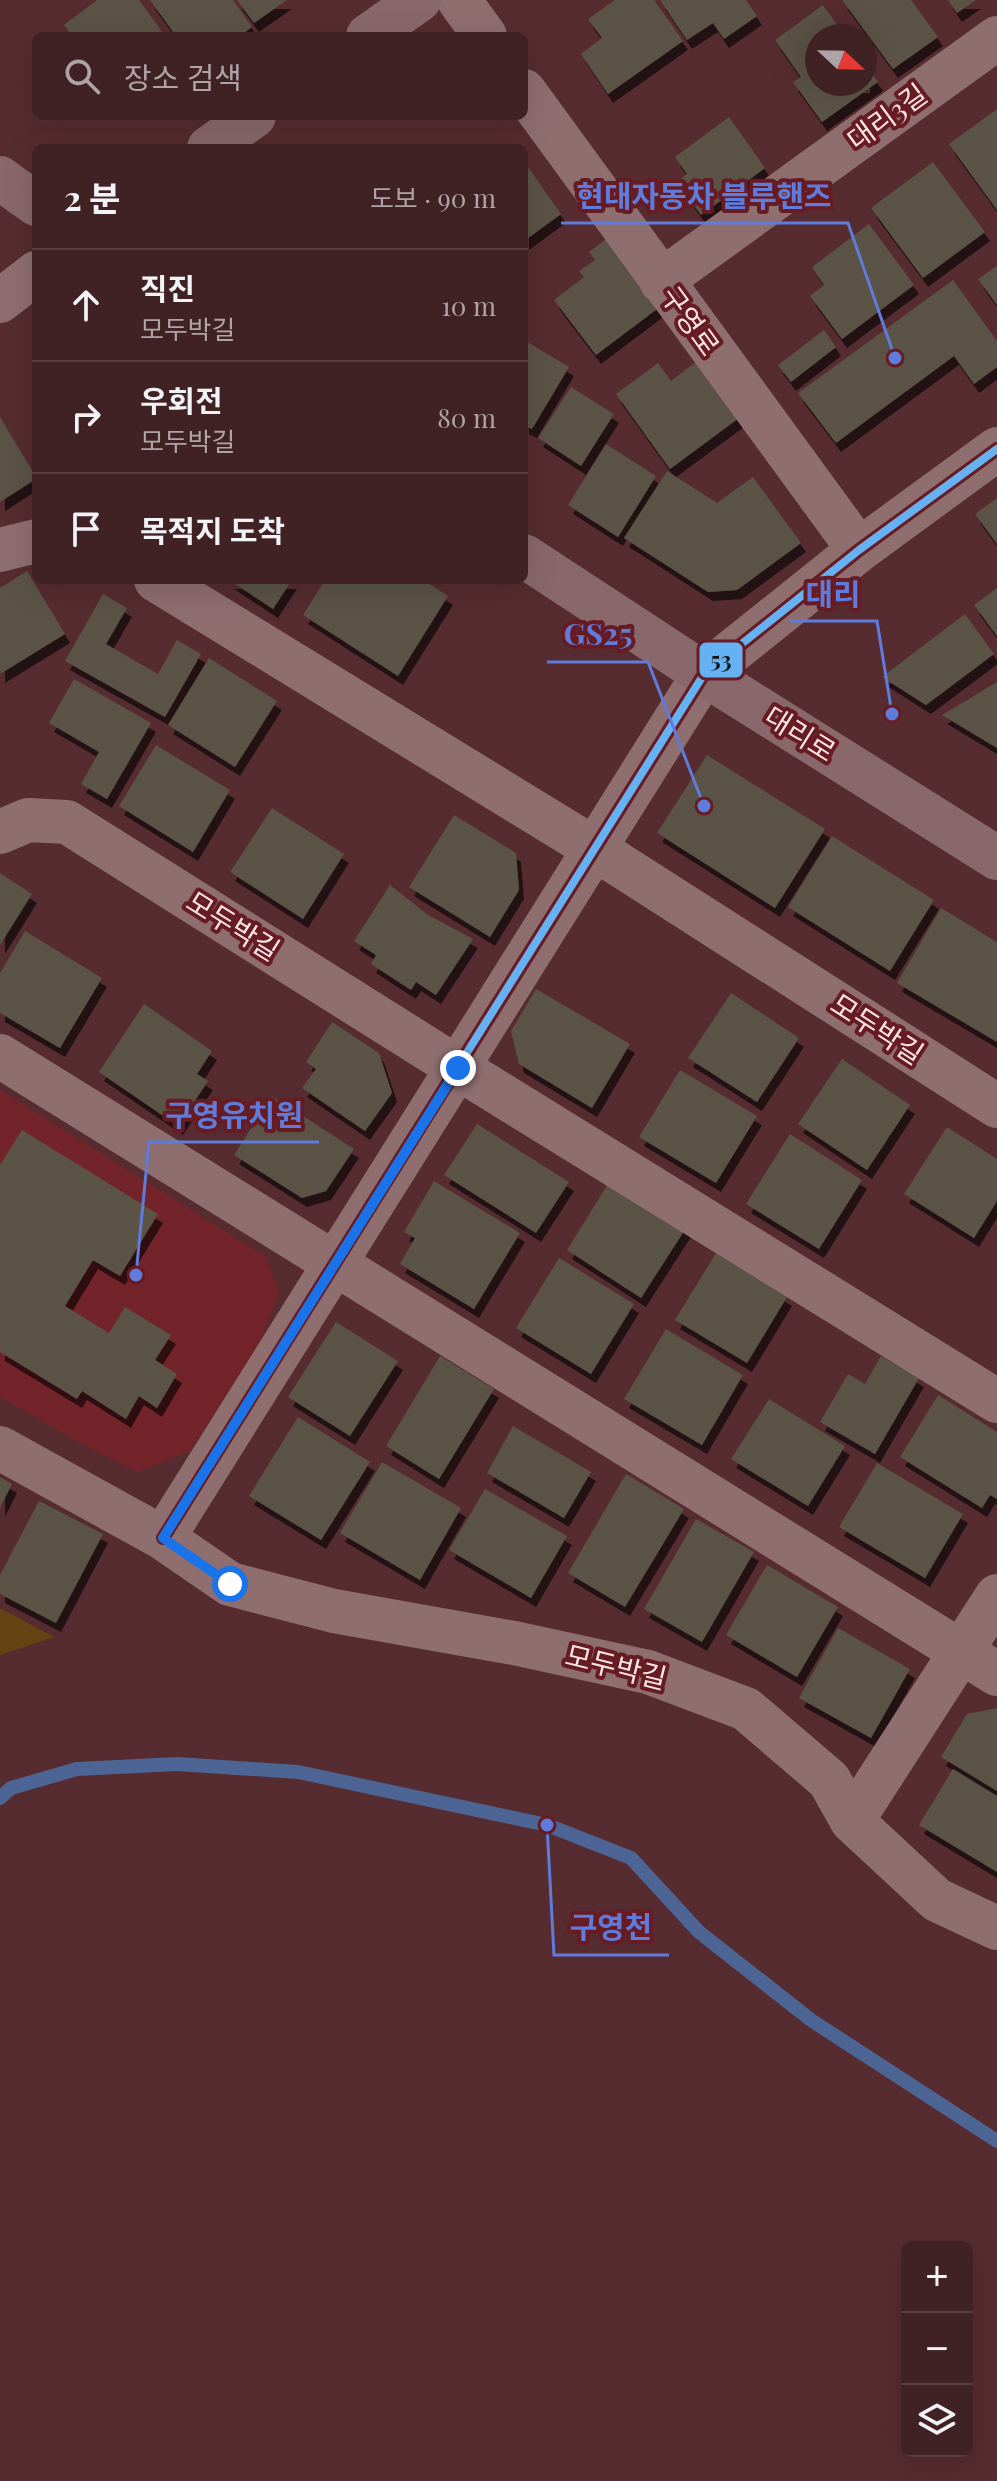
<!DOCTYPE html>
<html lang="ko">
<meta charset="utf-8">
<style>
:root{--surface:#402124;--page:#4b2e31;--text:#f1f3f6;--muted:#aea3a6;--line:#593e41}
body{margin:0;font-family:"Playfair Display","Noto Sans KR",serif;background:var(--page);color:var(--text)}
.controls{position:absolute;right:24px;bottom:24px;display:grid;overflow:hidden;border-radius:12px;box-shadow:0 8px 32px #0002}
.controls button{width:72px;height:72px;display:grid;place-items:center;padding:0;border:0;border-bottom:2px solid var(--line);background:var(--surface);color:var(--text);font:40px sans-serif}
.compass{position:absolute;left:805px;top:24px;width:72px;height:72px;border-radius:50%;background:var(--surface);box-shadow:0 8px 32px #0002;rotate:112deg}
.stop{position:absolute;width:24px;height:24px;margin:-18px;border:6px solid #1a73e8;border-radius:50%;background:#fff}
.stop.end{background:#1a73e8;border-color:#fff;box-shadow:0 2px 8px #0008}
.list{margin:0;padding:0;list-style:none}
h2{display:flex;justify-content:space-between;align-items:center;height:104px;margin:0;padding:0 32px;font-size:34px}
h2 small{font-size:26px;font-weight:400;color:var(--muted)}
.list li{display:grid;grid-template-columns:52px 1fr auto;gap:24px;align-items:center;box-sizing:border-box;height:112px;padding:0 32px;border-top:2px solid var(--line)}
.list b{display:block;font-size:30px;white-space:nowrap}
.list p{margin:0;font-size:26px;white-space:nowrap;color:var(--muted)}
.list em{font-size:26px;font-style:normal;color:var(--muted)}
.icon{flex:none;width:44px;height:44px;fill:none;stroke:currentColor;stroke-width:2;stroke-linecap:round;stroke-linejoin:round}
.map{position:relative;flex:none;width:997px;height:2481px;overflow:hidden}
.search{position:absolute;background:var(--surface);box-shadow:0 8px 32px #0002;left:32px;top:32px;width:496px;height:88px;display:flex;align-items:center;gap:20px;box-sizing:border-box;padding:0 28px;border-radius:12px;color:var(--muted);font-size:30px}
.panel{position:absolute;background:var(--surface);box-shadow:0 8px 32px #0002;left:32px;top:144px;width:496px;height:440px;border-radius:12px}
.map>svg:first-child{display:block}
.built{fill:#73232a}
.green{fill:#634412}
.lines{fill:none;stroke-linecap:round;stroke-linejoin:round}
.stream{stroke:#4d6594;stroke-width:14}
.building{fill:#5b5247;filter:url(#shadow)}
.minor{stroke:#8f6e70;stroke-width:44}
.major{stroke:#89686c;stroke-width:44}
.bus-1-casing{stroke:#671b22;stroke-width:14}
.bus-1{stroke:#66b1f2;stroke-width:8}
.route{stroke:#1a73e8;stroke-width:10}
.labels{text-anchor:middle;stroke-width:8;stroke-linejoin:round;paint-order:stroke}
.street-label{font-size:28px;fill:#fae7e6;stroke:#671b22}
.leader{fill:none;stroke:#5f7cdc;stroke-width:3}
.callout-dot{fill:#5f7cdc;stroke:#671b22;stroke-width:3}
.callout-label{font-size:30px;text-anchor:middle;font-weight:bold;fill:#5f7cdc;stroke:#671b22;stroke-width:8;stroke-linejoin:round;paint-order:stroke}
.line-badge{stroke:#671b22;stroke-width:3}
.pale-badge-label{font-size:22px;text-anchor:middle;font-weight:bold;fill:#111}
</style>
<div class="map">
<svg width="997" height="2481" viewBox="0 0 997 2481">
<defs>
<filter id="shadow"><feDropShadow dx="5" dy="9" stdDeviation="0" flood-color="#0009"/></filter>
</defs>
<rect width="100%" height="100%" fill="#562c30"/>
<!-- built -->
<path class="built" d="M0,1090L266,1257L279,1293L259,1343L190,1451L137,1472L85,1446L0,1397Z"/>
<!-- green -->
<path class="green" d="M0,1608L54,1637L0,1655Z"/>
<g class="lines">
<!-- stream -->
<path class="stream" d="M0,1798L11,1788L77,1769L177,1764L298,1772L547,1825L631,1858L699,1932L811,2020L997,2141"/>
</g>
<!-- building -->
<path class="building" d="M97,0H139L165,36H72L64,25Z
M150,0H233L252,27L240,36H176Z
M237,0H287L254,23Z
M615,0H654L683,41L608,94L581,54L602,38L588,19Z
M660,0H746L757,16L724,39L713,23L687,40Z
M842,0H911L938,37L893,69Z
M948,0H976L957,13Z
M823,5L845,36H817V84H865V64L878,82L822,122L793,82L801,77L775,40Z
M997,109V210L949,144Z
M729,117L765,168L701,215L677,182L687,174L675,157Z
M933,162L985,232L923,278L871,208Z
M528,167L561,214L524,241V170Z
M869,224L914,285L842,339L810,296L824,285L812,267Z
M609,237L661,306L596,355L554,300L584,277L579,271L595,260L589,252Z
M997,266V305L978,279Z
M953,280L997,341V367L974,384L954,356L836,443L798,393Z
M824,330L836,347L791,382L778,365Z
M524,340L569,367L532,429L524,425Z
M697,361L739,418L670,469L616,394L658,363L671,381Z
M571,387L614,414L581,466L538,438Z
M0,417L36,477V479L0,502Z
M606,444L656,476L618,537L568,505Z
M667,471L717,503L753,477L801,543L737,590L708,592L624,538Z
M997,498V544L975,514Z
M27,571L65,634L0,674V588Z
M229,580H292L273,609Z
M325,580H423L448,596L398,676L303,615Z
M997,588V636L974,605Z
M103,594L127,608L106,644L158,674L177,640L201,654L165,717L65,661Z
M965,614L994,654L926,705L882,677Z
M209,658L277,701L235,767L168,725Z
M74,679L151,723L107,799L81,784L99,752L49,723Z
M997,682V748L942,715Z
M156,745L230,790L193,852L119,806Z
M707,755L825,829L775,908L657,833Z
M272,808L344,854L303,919L230,872Z
M454,815L516,853L519,890L490,937L409,887Z
M832,836L934,900L890,971L788,907Z
M0,873L32,894L0,945Z
M390,885L428,915L473,939L436,995L416,982L411,990L371,964L376,955L354,941Z
M941,908L997,942V1042L897,983Z
M25,931L102,978L60,1048L0,1013V973Z
M536,989L630,1044L592,1108L519,1064L511,1031Z
M731,993L799,1038L757,1102L688,1058Z
M144,1004L212,1051L197,1074L208,1081L178,1126L99,1072Z
M332,1022L379,1053L392,1093L365,1131L302,1088L316,1069L306,1062Z
M842,1059L910,1105L867,1170L798,1124Z
M680,1070L757,1116L716,1183L639,1137Z
M272,1096L354,1149L326,1191L302,1198L234,1155Z
M477,1124L569,1182L536,1233L444,1175Z
M947,1127L997,1159V1201L974,1238L904,1194Z
M22,1130L158,1214L120,1276L93,1260L65,1306L109,1333L125,1307L171,1335L155,1360L177,1374L157,1408L139,1396L126,1419L82,1391L77,1399L0,1352V1165Z
M790,1134L862,1180L819,1249L746,1204Z
M611,1179L686,1228L641,1298L567,1250Z
M434,1181L520,1233L474,1309L400,1264L415,1238L404,1232Z
M716,1253L787,1297L747,1363L675,1320Z
M559,1258L634,1304L591,1374L516,1328Z
M336,1322L398,1361L350,1436L288,1397Z
M666,1329L743,1375L702,1445L624,1399Z
M440,1356L494,1389L439,1479L386,1446Z
M881,1356L919,1378L875,1454L820,1422L848,1374L865,1384Z
M938,1395L997,1432V1499L990,1495L982,1508L900,1457Z
M769,1399L845,1446L808,1506L731,1459Z
M298,1417L370,1462L321,1540L249,1496Z
M513,1426L591,1472L564,1518L487,1473Z
M382,1462L461,1508L420,1580L340,1533Z
M877,1463L963,1514L925,1578L839,1527Z
M626,1474L684,1509L625,1607L568,1573Z
M0,1477L12,1484L0,1508Z
M485,1489L567,1536L531,1598L449,1550Z
M39,1501L103,1534L56,1623L0,1594V1575Z
M696,1519L754,1552L702,1642L644,1609Z
M767,1565L838,1607L797,1677L726,1635Z
M838,1628L910,1669L871,1738L799,1698Z
M997,1708V1791L941,1757L967,1714Z
M953,1769L997,1796V1872L919,1825Z"/>
<g class="lines">
<!-- minor -->
<path class="minor" d="M459,0L485,36
M524,91L859,550
M661,281L997,38
M0,301L36,273
M0,550L36,541
M156,580L595,849L997,1106
M0,832L28,820L67,822L458,1068L997,1401
M0,1056L997,1674
M0,1448L163,1538L230,1584L334,1611L514,1643L648,1672L746,1709L829,1780L852,1821L937,1900L997,1928
M163,1538L704,674L859,550L997,449
M852,1821L997,1596"/>
<!-- major -->
<path class="major" d="M368,36L419,0
M209,148L254,116
M0,178L36,204
M524,556L704,674L997,858"/>
<defs>
<path id="bus-1" d="M163,1538L704,674L859,550L997,449"/>
</defs>
<!-- bus-1 casing -->
<use href="#bus-1" class="bus-1-casing"/>
<!-- bus-1 -->
<use href="#bus-1" class="bus-1"/>
</g>
<g class="lines">
<!-- route -->
<path class="route" d="M230,1584L163,1538L458,1068"/>
</g>
<g class="labels">
<!-- street labels -->
<g class="street-label">
<text transform="translate(887 117) rotate(-36)" y="10">대리3길</text>
<text transform="translate(690 321) rotate(54)" y="10">구영로</text>
<text transform="translate(800 734) rotate(32)" y="10">대리로</text>
<text transform="translate(233 926) rotate(32)" y="10">모두박길</text>
<text transform="translate(877 1029) rotate(33)" y="10">모두박길</text>
<text transform="translate(616 1667) rotate(14)" y="10">모두박길</text>
</g>
</g>
<!-- callouts -->
<path class="leader" d="M895 358L848 223H561M892 714L877 621H789M704 806L648 662H547M136 1275L149 1142H319M547 1825L554 1955H669"/>
<g class="callout-dot">
<circle cx="895" cy="358" r="8"/>
<circle cx="892" cy="714" r="8"/>
<circle cx="704" cy="806" r="8"/>
<circle cx="136" cy="1275" r="8"/>
<circle cx="547" cy="1825" r="8"/>
</g>
<g class="callout-label">
<text x="704" y="207">현대자동차 블루핸즈</text>
<text x="833" y="605">대리</text>
<text x="598" y="645">GS25</text>
<text x="234" y="1126">구영유치원</text>
<text x="611" y="1938">구영천</text>
</g>
<rect class="line-badge" x="698" y="641" width="46" height="38" rx="8" fill="#66b1f2"/>
<g class="pale-badge-label">
<text x="721" y="668">53</text>
</g>
</svg>
<div class="controls">
<button>+</button>
<button>−</button>
<button><svg class="icon" aria-label="layers" viewBox="0 0 24 24"><path d="M12 4l9 5-9 5-9-5zM3 14l9 5 9-5"/></svg></button>
</div>
<svg class="compass" viewBox="-18 -18 36 36"><path d="M0-13l5 13h-10z" fill="#e53935"/><path d="M0 13l5-13h-10z" fill="#aea3a6"/></svg>
<div class="stop" style="left:230px;top:1584px"></div>
<div class="stop end" style="left:458px;top:1068px"></div>
<div class="search"><svg class="icon" aria-label="search" viewBox="0 0 24 24"><circle cx="10" cy="10" r="6"/><path d="M15 15l6 6"/></svg>장소 검색</div>
<section class="panel">
<h2>2 분<small>도보 · 90 m</small></h2>
<ul class="list">
<li><svg class="icon" aria-label="ahead" viewBox="0 0 24 24"><path d="M12 20V5M6 11l6-6 6 6"/></svg><div><b>직진</b><p>모두박길</p></div><em>10 m</em></li>
<li><svg class="icon" aria-label="right" viewBox="0 0 24 24"><path d="M7 20v-9h11M14 6l5 5-5 5"/></svg><div><b>우회전</b><p>모두박길</p></div><em>80 m</em></li>
<li><svg class="icon" aria-label="arrive" viewBox="0 0 24 24"><path d="M6 21V4h12l-3 4 3 4H6"/></svg><div><b>목적지 도착</b></div></li>
</ul>
</section>
</div>
